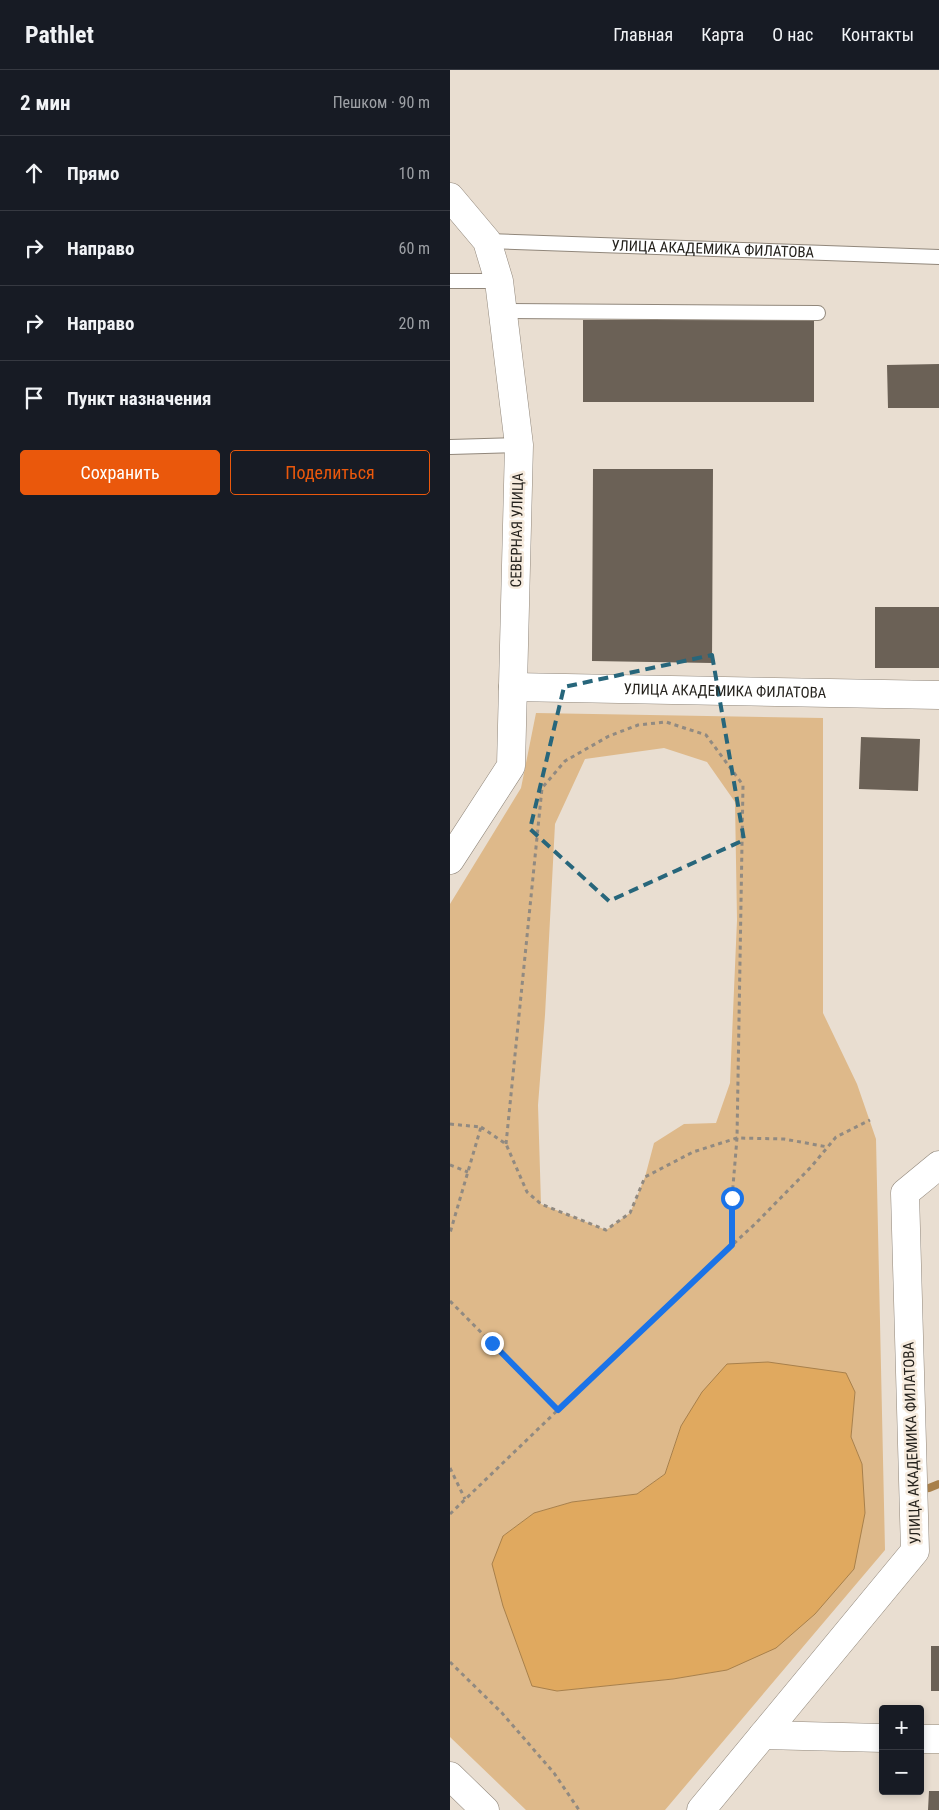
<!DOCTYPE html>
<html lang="ru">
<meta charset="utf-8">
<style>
:root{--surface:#171b24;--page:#242831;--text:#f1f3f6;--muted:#9ea1a6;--line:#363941;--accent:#ea580c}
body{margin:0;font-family:"Roboto Condensed",sans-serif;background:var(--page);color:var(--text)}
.controls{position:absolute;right:15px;bottom:15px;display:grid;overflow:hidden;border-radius:5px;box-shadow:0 2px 8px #0003}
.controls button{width:45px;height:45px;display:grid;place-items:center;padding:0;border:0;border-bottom:1px solid var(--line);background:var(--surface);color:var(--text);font:25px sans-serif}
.stop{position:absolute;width:15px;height:15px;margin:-11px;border:4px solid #1a73e8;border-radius:50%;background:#fff}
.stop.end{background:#1a73e8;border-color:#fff;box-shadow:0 1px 5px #0008}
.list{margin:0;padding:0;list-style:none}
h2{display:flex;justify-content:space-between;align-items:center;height:65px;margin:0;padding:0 20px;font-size:21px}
h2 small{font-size:16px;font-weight:400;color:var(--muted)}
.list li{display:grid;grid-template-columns:32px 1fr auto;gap:15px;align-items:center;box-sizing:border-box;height:75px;padding:0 20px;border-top:1px solid var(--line)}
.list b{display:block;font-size:19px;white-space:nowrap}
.list em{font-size:16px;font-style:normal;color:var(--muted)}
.actions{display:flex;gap:10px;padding:15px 20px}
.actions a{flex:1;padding:11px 0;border:1px solid var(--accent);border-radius:5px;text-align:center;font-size:18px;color:var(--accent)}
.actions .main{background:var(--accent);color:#fff}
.icon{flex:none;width:28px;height:28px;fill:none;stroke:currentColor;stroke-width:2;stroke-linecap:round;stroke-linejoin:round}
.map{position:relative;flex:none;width:489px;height:1740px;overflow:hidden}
header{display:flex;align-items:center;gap:30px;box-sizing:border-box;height:70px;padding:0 25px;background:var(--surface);border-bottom:1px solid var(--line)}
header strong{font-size:24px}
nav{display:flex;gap:28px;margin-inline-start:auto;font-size:18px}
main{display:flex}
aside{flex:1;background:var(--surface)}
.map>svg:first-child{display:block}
.green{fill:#deb98a;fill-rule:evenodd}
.water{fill:#e0a95f;stroke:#a8804b}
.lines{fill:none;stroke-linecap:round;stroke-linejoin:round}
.stream{stroke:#a8804b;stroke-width:8}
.building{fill:#6b6156}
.service-casing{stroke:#91877b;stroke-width:16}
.minor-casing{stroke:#91877b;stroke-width:29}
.path{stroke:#918a81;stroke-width:3;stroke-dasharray:4 4;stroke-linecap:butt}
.service{stroke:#fff;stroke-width:14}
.minor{stroke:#fff;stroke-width:28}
.route{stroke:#1a73e8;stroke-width:6}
.marked{fill:none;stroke:#27667b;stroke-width:4;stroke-dasharray:10 6;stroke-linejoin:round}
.labels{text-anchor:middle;stroke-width:5;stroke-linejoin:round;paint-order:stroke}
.street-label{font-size:15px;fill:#25221d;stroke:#f6ebde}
</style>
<header>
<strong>Pathlet</strong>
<nav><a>Главная</a><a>Карта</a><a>О нас</a><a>Контакты</a></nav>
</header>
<main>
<aside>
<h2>2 мин<small>Пешком · 90 m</small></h2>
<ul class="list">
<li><svg class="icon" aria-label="ahead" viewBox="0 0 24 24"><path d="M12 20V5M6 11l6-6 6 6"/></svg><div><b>Прямо</b></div><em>10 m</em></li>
<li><svg class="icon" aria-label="right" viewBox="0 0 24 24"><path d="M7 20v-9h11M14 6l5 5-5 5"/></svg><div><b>Направо</b></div><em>60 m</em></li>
<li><svg class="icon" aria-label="right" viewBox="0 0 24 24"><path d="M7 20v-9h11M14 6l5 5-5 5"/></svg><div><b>Направо</b></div><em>20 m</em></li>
<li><svg class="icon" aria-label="arrive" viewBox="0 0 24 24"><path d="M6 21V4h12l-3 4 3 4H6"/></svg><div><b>Пункт назначения</b></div></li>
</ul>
<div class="actions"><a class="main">Сохранить</a><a>Поделиться</a></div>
</aside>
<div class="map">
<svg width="489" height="1740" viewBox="0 0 489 1740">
<rect width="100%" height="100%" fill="#e9ded1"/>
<!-- green -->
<path class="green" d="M86,643L373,648V943L407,1014L426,1069L435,1480L215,1740H76L0,1667V834L71,718ZM214,678L257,692L285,732L287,850L280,1013L266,1053L234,1054L204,1073L195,1107L180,1143L156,1160L91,1134L88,1035L95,945L105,754L135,689ZM405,1322L401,1367L412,1394L277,1600L223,1609L107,1621L53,1466L84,1443L122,1432L187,1424L215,1404L231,1356Z"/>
<!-- water -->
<path class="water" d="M318,1292L396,1303L405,1322L401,1367L412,1394L415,1443L404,1499L365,1544L326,1578L277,1600L223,1609L107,1621L82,1616L53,1536L42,1494L53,1466L84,1443L122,1432L187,1424L215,1404L231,1356L252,1322L277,1294Z"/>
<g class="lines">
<!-- stream -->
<path class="stream" d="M479,1418L489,1414"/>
</g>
<!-- building -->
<path class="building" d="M133,250H364V332H133Z
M489,294V338H438L437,295Z
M143,399H263L262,593L142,591Z
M425,537H489V598H425Z
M411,667L470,669L468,721L409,719Z
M481,1576H489V1621H481Z
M479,1721H489V1740H478Z"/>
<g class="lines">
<defs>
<g id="service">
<path id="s1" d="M37,171L489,187"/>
<path d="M0,211H49"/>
<path d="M52,241L368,243"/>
<path d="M0,377L69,375"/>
</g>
<g id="minor">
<path d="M0,127L37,171L49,211L69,375L61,696L0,790"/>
<path id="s2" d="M63,617L489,625"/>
<path d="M313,1665L433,1668"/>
<path d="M470,1669H489"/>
<path d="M0,1706L35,1740"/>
<path d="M251,1740L465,1481L455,1123L489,1095"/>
</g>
</defs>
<!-- service casing -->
<use href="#service" class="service-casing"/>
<!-- minor casing -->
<use href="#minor" class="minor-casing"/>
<!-- path -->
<path class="path" d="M0,1054L31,1057L0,1163
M31,1057L56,1074L77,1122L91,1134L156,1160L180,1143L195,1107L243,1082L287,1068L334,1069L378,1077
M56,1074L92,718L115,691L159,666L188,655L216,652L256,665L293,715L287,1068L282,1128V1175
M0,1095L18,1102
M0,1231L108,1340
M0,1398L15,1429
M0,1444L197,1254L306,1153L361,1097L386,1067L420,1050
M0,1592L52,1643L104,1703L129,1740"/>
<!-- service -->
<use href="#service" class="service"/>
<!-- minor -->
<use href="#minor" class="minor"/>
</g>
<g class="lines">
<!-- route -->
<path class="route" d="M42,1273L108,1340L282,1175V1128"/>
</g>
<!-- marked area -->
<path class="marked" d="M262,585L294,770L159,831L80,759L114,617Z"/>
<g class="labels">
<!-- street labels -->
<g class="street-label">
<text dy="5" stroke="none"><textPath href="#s1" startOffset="226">УЛИЦА АКАДЕМИКА ФИЛАТОВА</textPath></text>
<text transform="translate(67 460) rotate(-89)" y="5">СЕВЕРНАЯ УЛИЦА</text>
<text dy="5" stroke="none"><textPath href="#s2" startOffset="212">УЛИЦА АКАДЕМИКА ФИЛАТОВА</textPath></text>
<text transform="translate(462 1373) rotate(-92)" y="5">УЛИЦА АКАДЕМИКА ФИЛАТОВА</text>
</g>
</g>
</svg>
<div class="controls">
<button>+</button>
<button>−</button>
</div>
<div class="stop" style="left:282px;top:1128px"></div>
<div class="stop end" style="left:42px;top:1273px"></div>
</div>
</main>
